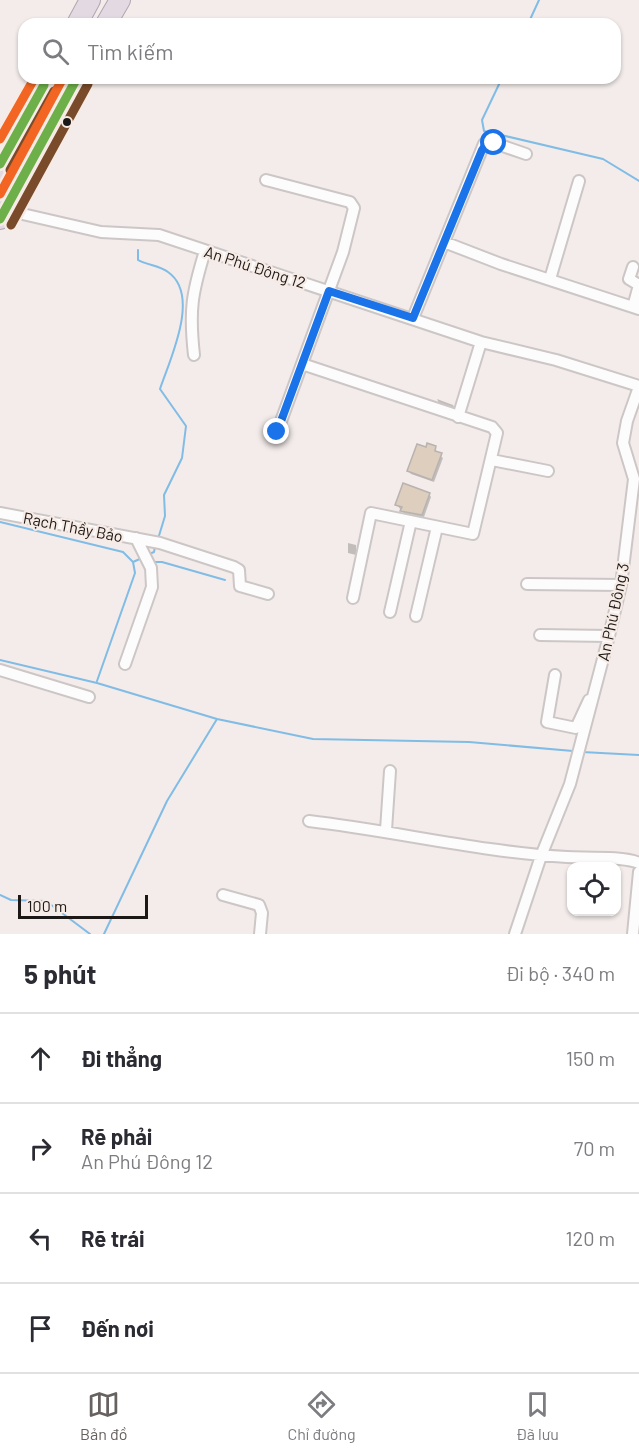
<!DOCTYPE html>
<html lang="vi">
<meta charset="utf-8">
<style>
:root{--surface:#fff;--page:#f7f7f7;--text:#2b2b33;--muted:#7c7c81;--line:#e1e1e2;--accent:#676260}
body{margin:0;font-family:Barlow,sans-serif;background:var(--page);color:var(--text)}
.controls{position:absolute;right:18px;bottom:18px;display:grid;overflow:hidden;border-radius:12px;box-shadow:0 2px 4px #0004}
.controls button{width:54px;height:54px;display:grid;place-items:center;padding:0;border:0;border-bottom:2px solid var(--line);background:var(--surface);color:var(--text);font:30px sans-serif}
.scale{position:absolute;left:18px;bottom:15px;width:130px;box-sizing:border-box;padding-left:6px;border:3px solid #1c1816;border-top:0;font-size:16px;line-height:21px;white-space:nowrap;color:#1c1816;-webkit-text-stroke:4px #f7ebe6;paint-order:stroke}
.stop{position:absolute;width:18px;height:18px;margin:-14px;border:4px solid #1a73e8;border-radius:50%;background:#fff}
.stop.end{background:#1a73e8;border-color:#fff;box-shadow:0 2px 6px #0008}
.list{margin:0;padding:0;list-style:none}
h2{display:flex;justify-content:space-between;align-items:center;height:78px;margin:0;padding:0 24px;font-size:26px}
h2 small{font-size:20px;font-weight:400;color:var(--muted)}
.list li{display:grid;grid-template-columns:39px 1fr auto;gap:18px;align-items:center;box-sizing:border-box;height:90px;padding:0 24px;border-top:2px solid var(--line)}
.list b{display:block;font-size:22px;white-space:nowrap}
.list p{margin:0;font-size:20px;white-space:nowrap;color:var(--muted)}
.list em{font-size:20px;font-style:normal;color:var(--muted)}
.icon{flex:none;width:33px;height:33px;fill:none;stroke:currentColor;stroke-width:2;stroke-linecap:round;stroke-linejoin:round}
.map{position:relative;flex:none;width:639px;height:934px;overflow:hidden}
.search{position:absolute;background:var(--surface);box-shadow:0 2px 4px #0004;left:18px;right:18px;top:18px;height:66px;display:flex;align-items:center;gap:15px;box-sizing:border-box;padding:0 21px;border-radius:18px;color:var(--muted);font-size:22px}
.sheet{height:438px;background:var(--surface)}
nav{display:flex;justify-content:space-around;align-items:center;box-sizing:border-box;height:84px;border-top:2px solid var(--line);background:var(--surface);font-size:16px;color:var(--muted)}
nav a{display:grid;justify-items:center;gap:3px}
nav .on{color:var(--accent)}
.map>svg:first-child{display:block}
.shadow{fill:#0003}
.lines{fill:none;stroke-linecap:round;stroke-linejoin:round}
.stream{stroke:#80bce5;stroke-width:2}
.building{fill:#ddcebd;stroke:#b8b3b0;stroke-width:1.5}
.street-casing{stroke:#ccc7c6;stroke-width:14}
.highway-casing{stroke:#b1a6af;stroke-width:22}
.street{stroke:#fdfcfc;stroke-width:10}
.highway{stroke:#e3d9e3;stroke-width:20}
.bus-1-casing{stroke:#f7ebe6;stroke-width:14}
.bus-2-casing{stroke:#f7ebe6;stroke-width:14}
.bus-3-casing{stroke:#f7ebe6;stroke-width:14}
.bus-1{stroke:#6daf48;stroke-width:9}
.bus-2{stroke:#7a4b2a;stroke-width:9}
.bus-3{stroke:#f26522;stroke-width:9}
.route{stroke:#1a73e8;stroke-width:8}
.bus-dot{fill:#1c1816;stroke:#f7ebe6;stroke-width:2}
.labels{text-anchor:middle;stroke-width:4.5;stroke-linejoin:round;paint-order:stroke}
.street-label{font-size:16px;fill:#1c1816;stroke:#f7ebe6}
</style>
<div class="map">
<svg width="639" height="934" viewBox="0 0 639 934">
<rect width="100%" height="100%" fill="#f3ecea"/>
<!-- shadow -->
<path class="shadow" d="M437,399L453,405L455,409L439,403Z
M435,447L437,453L443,458L434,482L411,474L409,471L427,449Z
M429,494L431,497L424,517L404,514L397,505Z
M348,543L356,545V555L348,553Z"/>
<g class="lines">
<!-- stream -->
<path class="stream" d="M528,24L539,0
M502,78L482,120L484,131L603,159L639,181
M138,250V260C147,265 161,266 168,272C201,295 170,359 160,389L186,426L182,458L164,495L165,516L158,539
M0,522L123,552L133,562L135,573L97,681
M147,555L154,552L155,547
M133,562L142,558
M151,562H162L225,580
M0,660L97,683L217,719L313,739L469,742L573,751
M582,752L639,755
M0,895L11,900L46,901L90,934
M104,934L167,801L217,719"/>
</g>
<!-- building -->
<path class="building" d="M427,443L436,446L435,451L442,453L432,480L407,471L417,444L426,447Z
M403,483L430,493L422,515L400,511L402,507L395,505Z"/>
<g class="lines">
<defs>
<path id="street" d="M266,180L350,202L354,208L343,252L277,432
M5,210L101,232L159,235L481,342L556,360L639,386
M444,242L501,264L639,309
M550,279L579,181
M633,307L639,285L629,279L633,267
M413,318L484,144L494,143L526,154
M194,355C189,310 192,293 205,251
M302,364L492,427L497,433L473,534L371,513L353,598
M458,417L481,342
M492,460L548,471
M0,513L160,543L234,567L239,570L240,586L268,594
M527,584L621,585
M390,612L411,521
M416,616L437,527
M540,635L609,636
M125,664L152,587L151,568L136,538
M0,670L89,697
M555,675L547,722L576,728L589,700
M309,821C395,831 480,852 567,857C584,858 625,856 639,863
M386,830L390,771
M223,895L259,905L262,913L260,934
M515,934L541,856L570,784L609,636L621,585L634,479L623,443L627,421L639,387
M633,934L639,872"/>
<path id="highway" d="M77,24L90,0
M106,24L120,0
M0,179L56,78
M0,219L77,78"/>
</defs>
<!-- street casing -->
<use href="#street" class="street-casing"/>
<!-- highway casing -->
<use href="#highway" class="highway-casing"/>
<!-- street -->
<use href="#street" class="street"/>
<!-- highway -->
<use href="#highway" class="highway"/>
<defs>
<path id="bus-1" d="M0,164L44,85
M0,219L77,78"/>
<path id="bus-2" d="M10,170L54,91
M11,225L88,84"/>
<path id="bus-3" d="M0,139L34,79
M0,194L63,78"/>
</defs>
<!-- bus-1 casing -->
<use href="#bus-1" class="bus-1-casing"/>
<!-- bus-2 casing -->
<use href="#bus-2" class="bus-2-casing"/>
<!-- bus-3 casing -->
<use href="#bus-3" class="bus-3-casing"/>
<!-- bus-1 -->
<use href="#bus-1" class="bus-1"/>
<!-- bus-2 -->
<use href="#bus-2" class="bus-2"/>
<!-- bus-3 -->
<use href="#bus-3" class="bus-3"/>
</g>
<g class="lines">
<!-- route -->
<path class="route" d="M277,432L329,291L413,318L482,150L487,143H494"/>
</g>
<!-- markers -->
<circle class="bus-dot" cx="67" cy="122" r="5"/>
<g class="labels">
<!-- street labels -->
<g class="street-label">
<text transform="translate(255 267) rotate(18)" y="6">An Phú Đông 12</text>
<text transform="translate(73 527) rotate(11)" y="6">Rạch Thầy Bảo</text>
<text transform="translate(613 612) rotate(-78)" y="6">An Phú Đông 3</text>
</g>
</g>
</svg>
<div class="controls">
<button><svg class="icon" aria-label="locate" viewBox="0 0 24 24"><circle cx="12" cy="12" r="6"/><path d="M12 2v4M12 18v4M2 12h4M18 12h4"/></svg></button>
</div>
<div class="scale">100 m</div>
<div class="stop" style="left:494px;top:143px"></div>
<div class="stop end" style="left:277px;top:432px"></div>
<div class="search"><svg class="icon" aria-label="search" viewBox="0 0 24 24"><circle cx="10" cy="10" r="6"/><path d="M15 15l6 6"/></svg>Tìm kiếm</div>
</div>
<section class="sheet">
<h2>5 phút<small>Đi bộ · 340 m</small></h2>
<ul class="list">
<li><svg class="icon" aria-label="ahead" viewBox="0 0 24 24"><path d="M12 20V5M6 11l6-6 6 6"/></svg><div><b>Đi thẳng</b></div><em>150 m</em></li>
<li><svg class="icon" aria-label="right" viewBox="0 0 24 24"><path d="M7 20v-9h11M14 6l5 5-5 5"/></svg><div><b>Rẽ phải</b><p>An Phú Đông 12</p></div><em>70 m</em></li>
<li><svg class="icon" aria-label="left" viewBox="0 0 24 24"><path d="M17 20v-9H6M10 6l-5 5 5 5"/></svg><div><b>Rẽ trái</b></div><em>120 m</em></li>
<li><svg class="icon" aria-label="arrive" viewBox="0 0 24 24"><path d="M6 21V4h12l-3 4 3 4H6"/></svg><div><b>Đến nơi</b></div></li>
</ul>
</section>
<nav>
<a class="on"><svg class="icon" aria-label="map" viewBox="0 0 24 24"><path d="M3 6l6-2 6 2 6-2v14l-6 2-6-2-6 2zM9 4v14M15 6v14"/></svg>Bản đồ</a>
<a><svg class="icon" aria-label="directions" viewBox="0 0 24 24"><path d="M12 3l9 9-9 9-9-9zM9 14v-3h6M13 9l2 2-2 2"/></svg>Chỉ đường</a>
<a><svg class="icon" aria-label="saved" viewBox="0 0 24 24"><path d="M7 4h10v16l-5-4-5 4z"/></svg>Đã lưu</a>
</nav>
